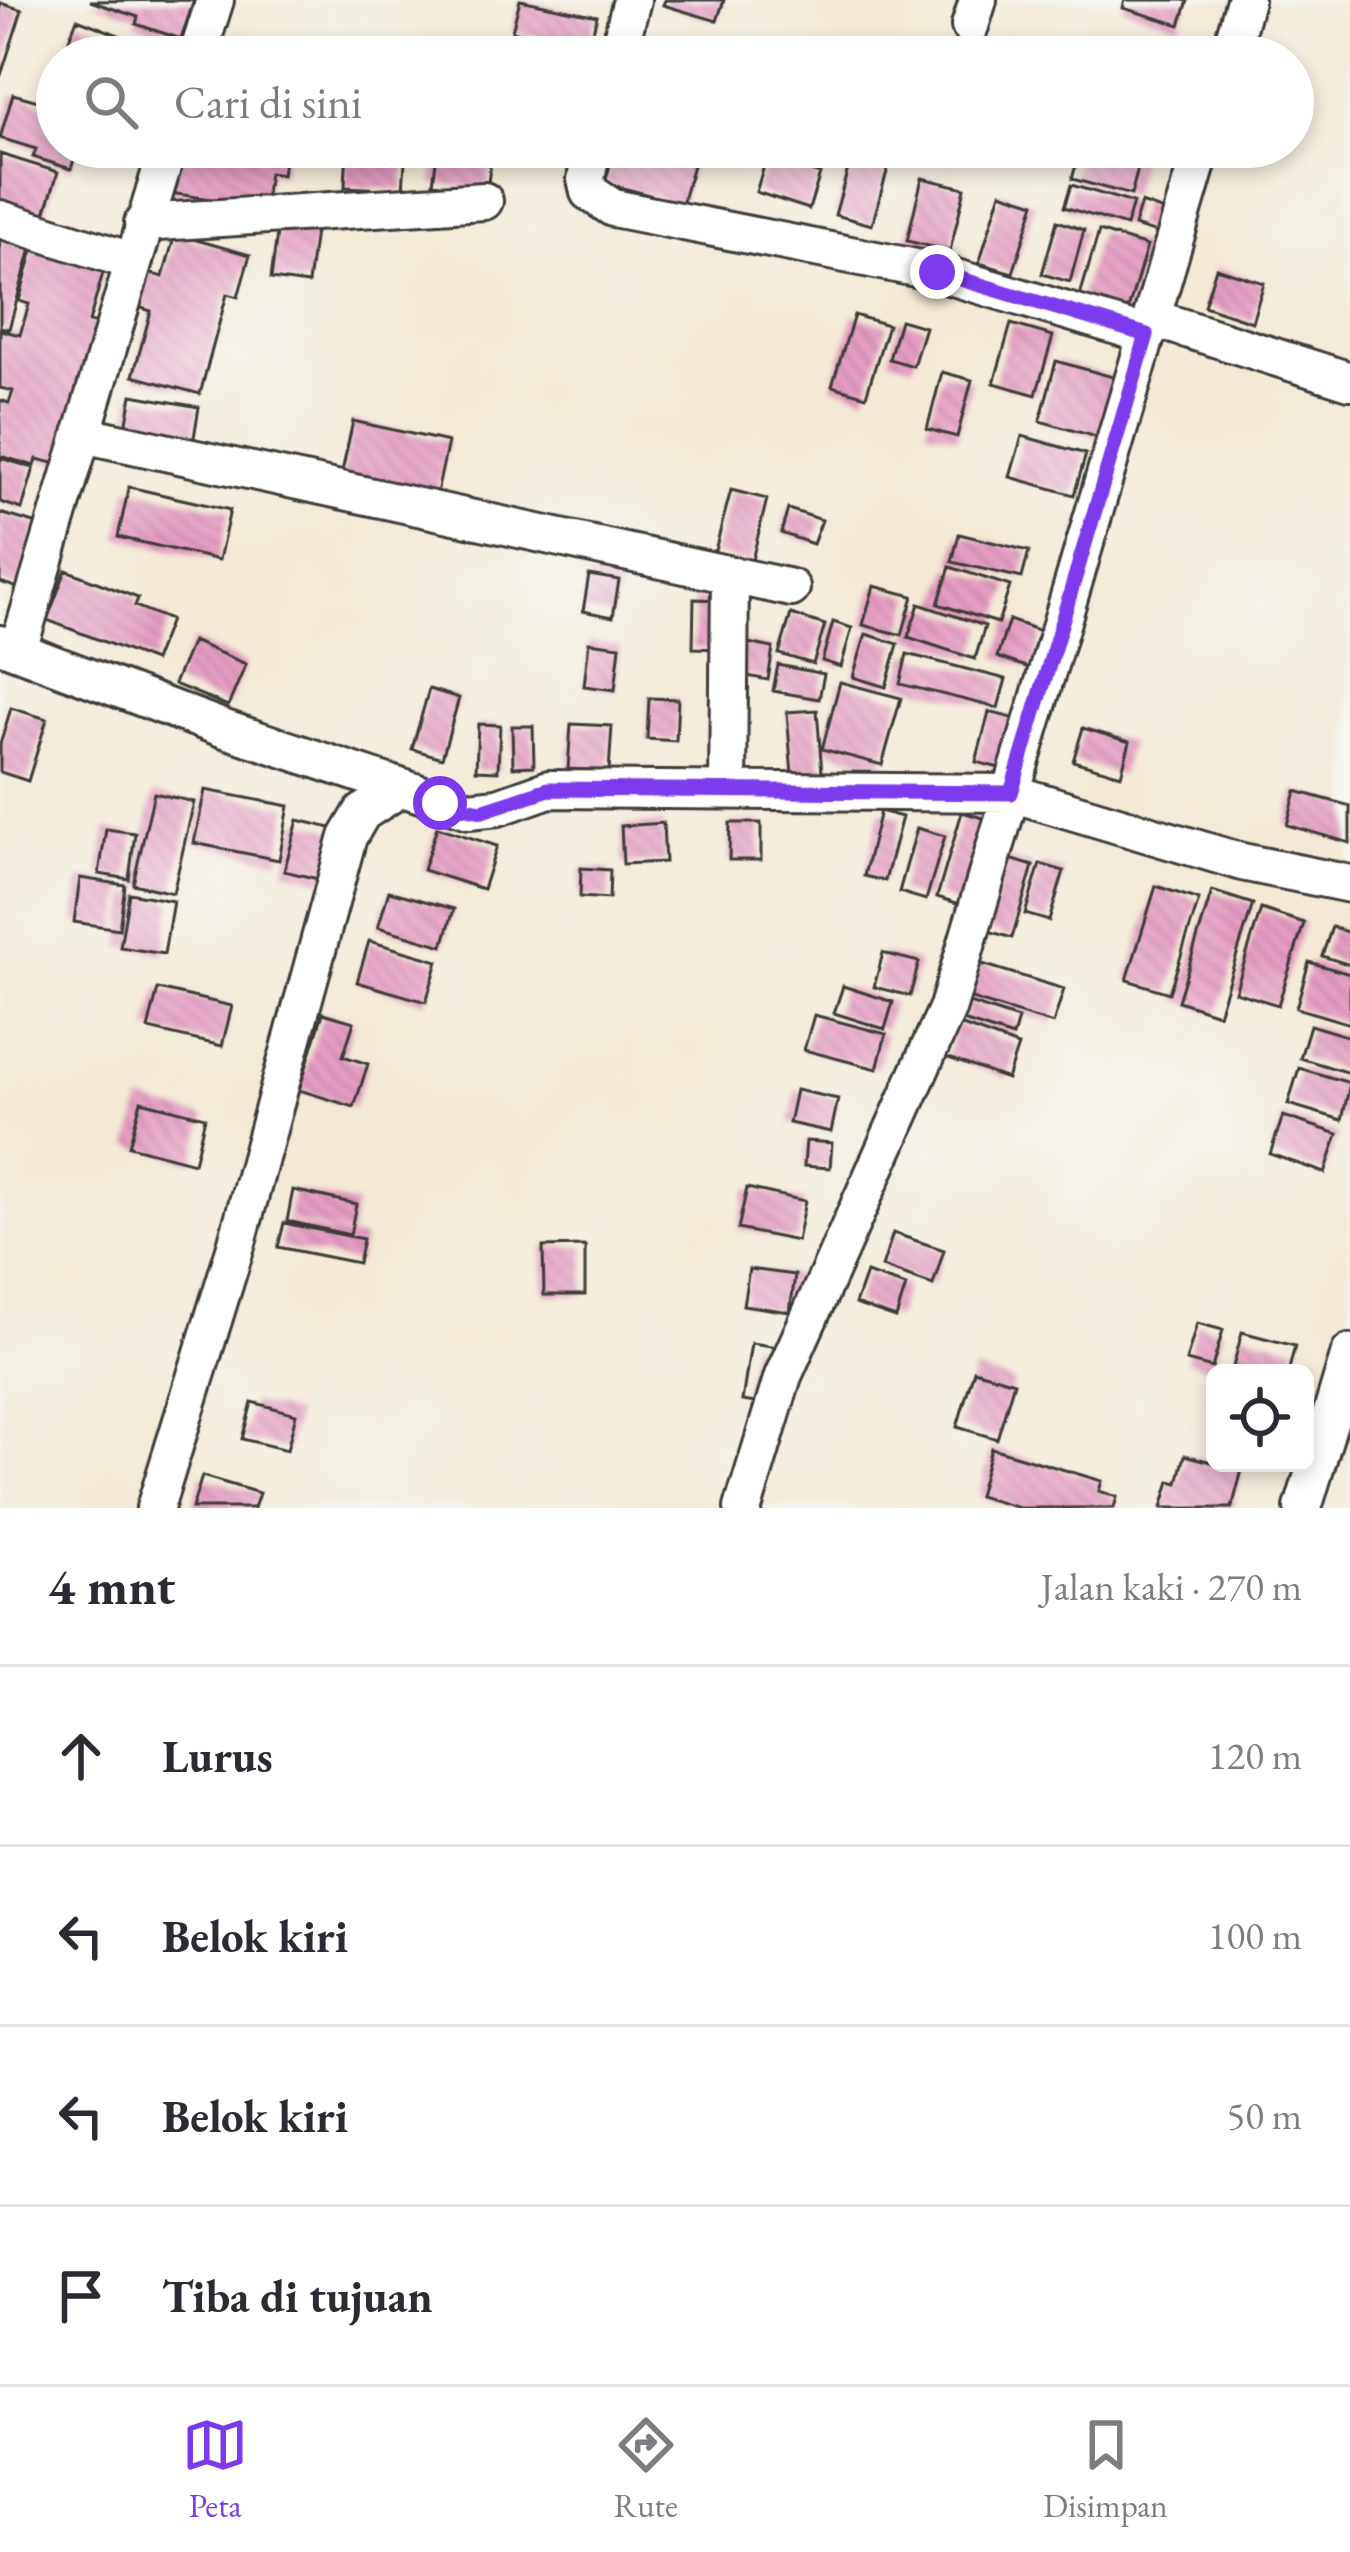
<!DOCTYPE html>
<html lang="id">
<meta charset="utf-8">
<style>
:root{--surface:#fff;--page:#f2f2f3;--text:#2b2b33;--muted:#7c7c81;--line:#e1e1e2;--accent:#7c3aed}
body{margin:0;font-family:"EB Garamond",serif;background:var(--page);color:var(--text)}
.controls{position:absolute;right:36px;bottom:36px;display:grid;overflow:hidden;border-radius:18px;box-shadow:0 6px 18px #0003}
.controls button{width:108px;height:108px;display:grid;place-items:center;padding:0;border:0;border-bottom:3px solid var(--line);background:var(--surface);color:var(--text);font:60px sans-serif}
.stop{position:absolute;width:36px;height:36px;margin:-27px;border:9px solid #7c3aed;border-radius:50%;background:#fff}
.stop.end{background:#7c3aed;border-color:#fff;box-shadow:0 3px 12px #0008}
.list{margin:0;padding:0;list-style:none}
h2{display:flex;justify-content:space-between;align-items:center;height:156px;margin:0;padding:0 48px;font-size:51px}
h2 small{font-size:39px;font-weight:400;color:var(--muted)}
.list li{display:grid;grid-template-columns:78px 1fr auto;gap:36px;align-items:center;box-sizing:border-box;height:180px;padding:0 48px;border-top:3px solid var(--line)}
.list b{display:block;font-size:45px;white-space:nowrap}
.list em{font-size:39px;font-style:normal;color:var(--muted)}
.icon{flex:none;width:66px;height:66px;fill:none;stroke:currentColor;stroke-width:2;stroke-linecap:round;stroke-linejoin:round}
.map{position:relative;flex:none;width:1350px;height:1508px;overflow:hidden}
.search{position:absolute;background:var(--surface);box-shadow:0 6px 18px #0003;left:36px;right:36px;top:36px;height:132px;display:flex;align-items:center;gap:30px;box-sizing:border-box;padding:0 42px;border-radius:66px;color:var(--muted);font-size:45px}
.sheet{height:876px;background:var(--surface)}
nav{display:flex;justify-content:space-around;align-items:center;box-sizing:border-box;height:168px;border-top:3px solid var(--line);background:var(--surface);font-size:33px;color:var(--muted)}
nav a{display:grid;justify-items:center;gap:6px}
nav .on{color:var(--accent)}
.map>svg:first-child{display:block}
.building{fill:url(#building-back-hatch)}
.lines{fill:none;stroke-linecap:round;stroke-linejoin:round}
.street-casing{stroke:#3c3b38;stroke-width:42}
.street{stroke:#fff;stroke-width:36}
.route{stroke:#7c3aed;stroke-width:15}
</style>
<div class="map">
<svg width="1350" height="1508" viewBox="0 0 1350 1508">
<defs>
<pattern id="building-back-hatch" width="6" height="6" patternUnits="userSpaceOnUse" patternTransform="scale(3)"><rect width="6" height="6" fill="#e59cc2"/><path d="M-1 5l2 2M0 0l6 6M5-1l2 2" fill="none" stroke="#c486a6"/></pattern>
</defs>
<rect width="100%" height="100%" fill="#f6f6f2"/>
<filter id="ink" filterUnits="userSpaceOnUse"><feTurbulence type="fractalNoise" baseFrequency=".00833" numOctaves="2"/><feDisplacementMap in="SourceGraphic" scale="24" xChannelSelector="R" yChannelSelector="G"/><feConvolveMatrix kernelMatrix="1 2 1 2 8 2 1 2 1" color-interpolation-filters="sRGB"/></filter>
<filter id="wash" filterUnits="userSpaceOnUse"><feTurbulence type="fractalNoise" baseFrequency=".004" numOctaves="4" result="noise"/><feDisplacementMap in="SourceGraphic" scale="48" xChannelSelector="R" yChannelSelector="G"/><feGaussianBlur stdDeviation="2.7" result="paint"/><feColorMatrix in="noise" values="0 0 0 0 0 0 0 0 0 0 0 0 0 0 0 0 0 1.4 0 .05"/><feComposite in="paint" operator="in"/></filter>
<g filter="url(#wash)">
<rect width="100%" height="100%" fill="#f3e9d6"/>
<g id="blocks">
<!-- building -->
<path class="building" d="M194,0L181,39L136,24L138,17L90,1Z
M520,0L597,16L588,50L512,31Z
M665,0H724L717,21L663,5Z
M1125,0H1183L1188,1L1180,25L1123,8Z
M0,3L22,10L1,75H0Z
M77,19L124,37L116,57L63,55Z
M13,94L49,104L45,117L57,121V147H78L71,169L33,157L36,149L0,138Z
M177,147H286L282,175L269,173L264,207L170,193Z
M347,147H406L403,190L345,187Z
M438,147H549L546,167L491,160L487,190L433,183Z
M615,147L693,165L682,204L605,183Z
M1081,147L1140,161L1131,195L1072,179Z
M853,151L890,161L872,225L835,215Z
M0,154L58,172L43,220L0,206Z
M767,156L820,174L809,209L756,192Z
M922,178L965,188L950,251L907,241Z
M1071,185L1133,203L1126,226L1064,207Z
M1001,192L1035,203L1013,273L979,263Z
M1141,203L1164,211L1157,233L1134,226Z
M1057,221L1084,230L1070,282L1042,274Z
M278,226L315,231L308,284L271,279Z
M1099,231L1147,246L1125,320L1077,306Z
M175,234L250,255L238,297L227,294L200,394L133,376L151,311L135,306L145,272L163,277Z
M0,236L32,245L9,329L0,327Z
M34,246L105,266L89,322L101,325L62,465L37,459L35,466L0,456V400L9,403L13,391L0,388V330L20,335L29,304L19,301Z
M1216,268L1264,283L1252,322L1204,306Z
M854,315L888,325L866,396L832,386Z
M900,320L925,327L913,366L889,359Z
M1011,324L1053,336L1036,395L994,383Z
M1056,361L1120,379L1103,439L1040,421Z
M942,372L972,380L957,437L927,429Z
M132,395L199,407L192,450L124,438Z
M353,421L448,442L435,502L340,481Z
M1022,436L1086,454L1074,495L1010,477Z
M0,458L34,468L22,509L0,502Z
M129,487L230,510L219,560L118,537Z
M731,490L767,499L751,564L714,554Z
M788,509L822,520L813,544L781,533Z
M0,513L38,524L18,588L0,582Z
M959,534L1029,551L1022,578L952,562Z
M950,567L1010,586L998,623L938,604Z
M66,570L138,598L135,606L170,620L154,661L47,620Z
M589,575L619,580L613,617L583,611Z
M874,586L913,596L902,635L863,625Z
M694,599L724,600L722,649L693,648Z
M919,604L985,626L975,659L908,637Z
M791,614L825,625L813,664L779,654Z
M1009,620L1043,632L1032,669L997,657Z
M833,622L852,628L841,667L822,661Z
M866,634L898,644L886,687L853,677Z
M192,641L246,664L228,706L174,684Z
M738,641L773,648L768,680L732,673Z
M589,642L620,646L615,690L584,686Z
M907,654L1006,679L998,708L900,684Z
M778,665L824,674L819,699L773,691Z
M840,682L901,698L882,765L822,749Z
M429,689L459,698L442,758L412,749Z
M649,698L678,699L676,741L647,739Z
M11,708L47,719L28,781L0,772V744Z
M817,710L822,773L792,775L787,712Z
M989,712L1020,720L1007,770L976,762Z
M478,724L500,725L498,771L476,770Z
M571,724L612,726L609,771L568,769Z
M512,726H533L534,766L513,767Z
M1083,728L1130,742L1121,775L1073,761Z
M205,790L289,806L279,860L194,843Z
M1296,791L1350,806V843L1287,825Z
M154,793L194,802L173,893L133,884Z
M880,811L902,817L885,881L864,876Z
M962,812L997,822L973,908L937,897Z
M298,820L339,830L326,881L284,871Z
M663,823L665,862L623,864L621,826Z
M730,823H761V860H729Z
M437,827L497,846L483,889L423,870Z
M917,828L945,836L926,900L899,892Z
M106,829L135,833L129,879L99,874Z
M1007,858L1033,866L1012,938L985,930Z
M1040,864L1064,871L1049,921L1025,914Z
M581,868L610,870L609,899L580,897Z
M80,878L125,885L119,929L74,922Z
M1156,886L1199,900L1169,993L1127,980Z
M389,891L454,909L443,946L378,927Z
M1212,891L1253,904L1218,1014L1178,1001Z
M129,893L173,901L164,954L120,947Z
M1261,909L1304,923L1278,1005L1235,992Z
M1332,927L1350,933V965L1322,956Z
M369,941L438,961L426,1002L357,982Z
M883,953L919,962L910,996L874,987Z
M1309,962L1350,974V1024L1296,1008Z
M979,963L1064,989L1053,1024L968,998Z
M843,986L893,1002L885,1029L834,1013Z
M158,989L232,1006L222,1046L148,1029Z
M969,1003L1018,1019L1013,1037L963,1021Z
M323,1013L354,1022L343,1056L368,1064L354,1107L299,1090Z
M814,1015L886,1034L877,1069L804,1050Z
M957,1024L1018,1046L1007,1079L946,1057Z
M1310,1025L1350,1037L1349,1073L1300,1058Z
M1299,1068L1350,1083L1342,1120L1288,1104Z
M796,1090L838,1099L831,1132L789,1123Z
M141,1101L205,1117L194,1163L129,1146Z
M1283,1116L1338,1134L1325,1173L1270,1154Z
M806,1141L832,1143L830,1168L804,1166Z
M747,1188L805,1201L797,1241L738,1229Z
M293,1190L356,1204L350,1235L287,1221Z
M284,1223L363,1239L358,1263L278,1247Z
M893,1233L944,1250L933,1285L882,1267Z
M585,1246V1295H544L543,1247Z
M749,1269L795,1275L790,1312L743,1305Z
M866,1273L906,1286L896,1318L855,1304Z
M1197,1323L1223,1330L1212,1368L1186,1361Z
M1242,1332L1295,1346L1288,1373H1242L1243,1369L1233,1367Z
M751,1343L778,1347L770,1405L742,1401Z
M974,1370L1014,1382L997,1439L957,1427Z
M252,1402L296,1414L287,1450L242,1439Z
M991,1448L1102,1481L1099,1491L1117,1497L1114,1508H1019L978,1496Z
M1185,1455L1242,1470L1232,1508H1162L1170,1481L1178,1483Z
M202,1476L259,1493L254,1508H192Z"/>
</g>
</g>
<g filter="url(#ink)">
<use href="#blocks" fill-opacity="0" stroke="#3c3b38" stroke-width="3"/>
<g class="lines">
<defs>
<path id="street" d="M970,26L978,0
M197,57L215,0
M617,57L632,0
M1229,57L1245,0
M592,147L586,179L589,192L613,208L936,272L1147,335
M0,219L131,261
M143,223L484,201
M1152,318L1350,381
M82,434L791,588
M0,644L225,729L469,810L498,807L549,789L1011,793L1242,862L1350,884
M18,650L168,147
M728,790L730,575
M155,1508L236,1246L348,837L362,813L399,789
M743,1508L783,1376L948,1007L1202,147
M1303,1508L1350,1353"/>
</defs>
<!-- street casing -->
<use href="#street" class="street-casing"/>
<!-- street -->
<use href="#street" class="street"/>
</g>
</g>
<g class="lines" filter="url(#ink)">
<!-- route -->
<path class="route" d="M440,803L482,811L549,789L1011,793L1147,335L937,272"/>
</g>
</svg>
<div class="controls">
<button><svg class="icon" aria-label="locate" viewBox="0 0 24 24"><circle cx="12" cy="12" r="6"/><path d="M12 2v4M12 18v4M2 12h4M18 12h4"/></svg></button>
</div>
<div class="stop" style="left:440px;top:803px"></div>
<div class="stop end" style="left:937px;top:272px"></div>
<div class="search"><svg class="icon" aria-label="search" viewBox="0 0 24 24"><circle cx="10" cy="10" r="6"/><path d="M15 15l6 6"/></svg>Cari di sini</div>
</div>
<section class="sheet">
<h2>4 mnt<small>Jalan kaki · 270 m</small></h2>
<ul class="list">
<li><svg class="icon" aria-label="ahead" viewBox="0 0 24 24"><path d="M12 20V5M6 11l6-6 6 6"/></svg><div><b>Lurus</b></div><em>120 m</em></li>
<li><svg class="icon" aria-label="left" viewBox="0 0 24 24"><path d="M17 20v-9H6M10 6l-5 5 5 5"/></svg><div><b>Belok kiri</b></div><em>100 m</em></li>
<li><svg class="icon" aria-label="left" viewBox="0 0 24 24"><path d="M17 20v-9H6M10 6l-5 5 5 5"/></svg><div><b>Belok kiri</b></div><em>50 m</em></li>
<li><svg class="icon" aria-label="arrive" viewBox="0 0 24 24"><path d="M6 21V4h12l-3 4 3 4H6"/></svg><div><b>Tiba di tujuan</b></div></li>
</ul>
</section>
<nav>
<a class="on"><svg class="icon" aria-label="map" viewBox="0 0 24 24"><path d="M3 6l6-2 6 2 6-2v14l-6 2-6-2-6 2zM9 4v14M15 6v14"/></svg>Peta</a>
<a><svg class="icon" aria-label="directions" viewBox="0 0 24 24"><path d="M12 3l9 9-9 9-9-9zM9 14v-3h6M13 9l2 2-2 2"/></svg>Rute</a>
<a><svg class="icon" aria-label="saved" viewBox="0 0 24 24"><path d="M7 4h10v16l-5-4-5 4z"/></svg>Disimpan</a>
</nav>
